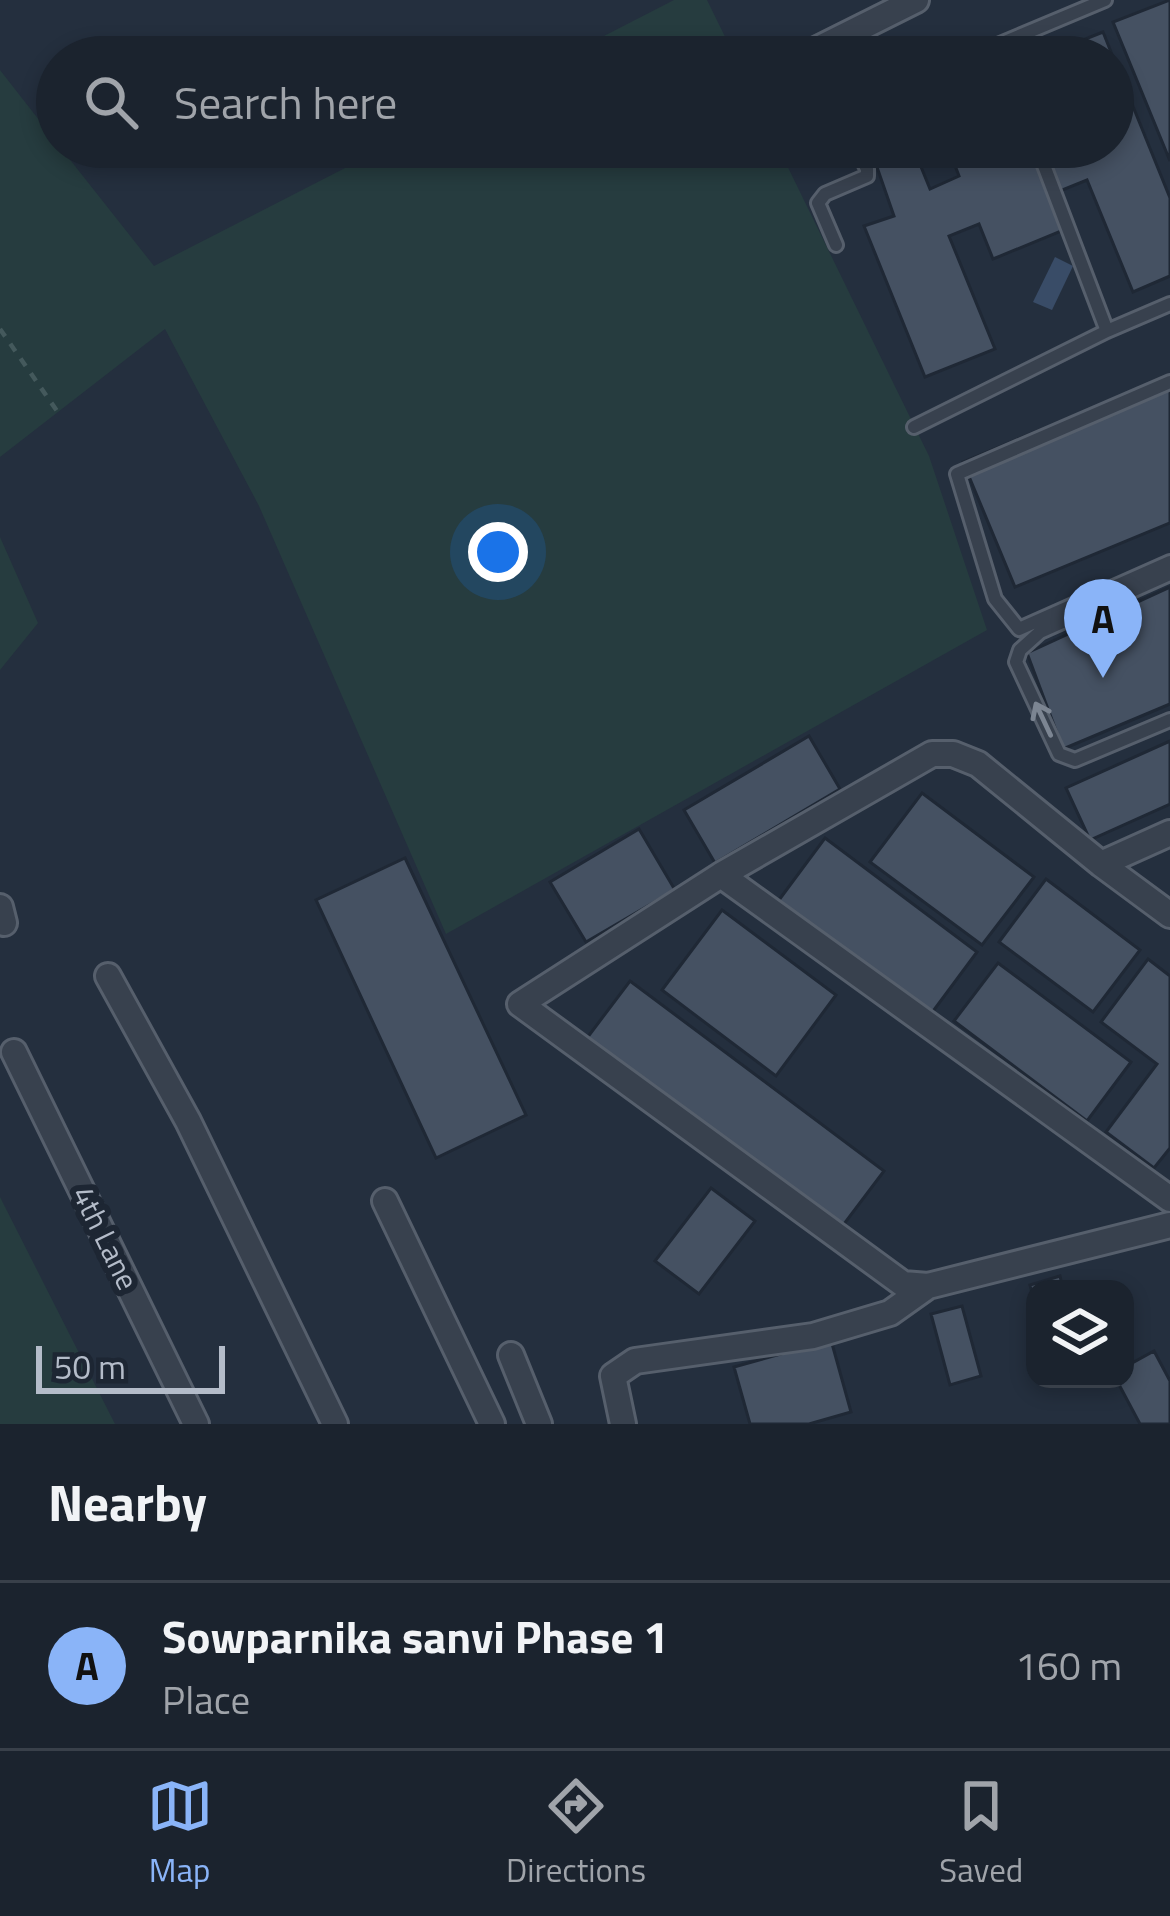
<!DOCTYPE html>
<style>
:root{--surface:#1b232e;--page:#282f3a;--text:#f1f3f6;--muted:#a0a4aa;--line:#39404a;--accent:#8ab4f8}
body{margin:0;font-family:"Titillium Web",sans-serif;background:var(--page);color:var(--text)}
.controls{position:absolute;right:36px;bottom:36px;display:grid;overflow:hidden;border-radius:24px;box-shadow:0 6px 18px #0003}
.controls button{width:108px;height:108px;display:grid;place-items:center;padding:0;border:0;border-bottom:3px solid var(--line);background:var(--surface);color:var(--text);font:60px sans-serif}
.scale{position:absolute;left:36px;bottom:30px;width:189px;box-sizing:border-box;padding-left:12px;border:6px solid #b4bcc9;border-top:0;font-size:33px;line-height:42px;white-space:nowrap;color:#b4bcc9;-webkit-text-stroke:9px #1d2633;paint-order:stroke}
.you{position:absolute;left:498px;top:552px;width:42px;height:42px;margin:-30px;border:9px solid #fff;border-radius:50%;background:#1a73e8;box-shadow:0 0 0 18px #1a73e833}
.badge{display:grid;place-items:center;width:78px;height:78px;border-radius:50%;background:var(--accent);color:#111;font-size:39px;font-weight:700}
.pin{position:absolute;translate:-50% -99px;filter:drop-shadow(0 3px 6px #0008)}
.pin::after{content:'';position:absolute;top:63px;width:42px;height:36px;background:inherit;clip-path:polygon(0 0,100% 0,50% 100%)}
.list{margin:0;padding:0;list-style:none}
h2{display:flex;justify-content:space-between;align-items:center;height:156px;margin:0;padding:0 48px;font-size:51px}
h2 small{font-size:39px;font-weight:400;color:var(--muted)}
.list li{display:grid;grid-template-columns:78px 1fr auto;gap:36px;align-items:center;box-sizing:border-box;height:168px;padding:0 48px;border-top:3px solid var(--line)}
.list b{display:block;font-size:45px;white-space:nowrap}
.list p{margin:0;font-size:39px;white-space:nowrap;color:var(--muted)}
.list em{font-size:39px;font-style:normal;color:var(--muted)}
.icon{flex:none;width:66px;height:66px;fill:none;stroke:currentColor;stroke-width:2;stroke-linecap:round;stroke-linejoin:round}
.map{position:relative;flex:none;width:1170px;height:1424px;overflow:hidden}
.search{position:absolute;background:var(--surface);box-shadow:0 6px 18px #0003;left:36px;right:36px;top:36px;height:132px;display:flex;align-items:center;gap:30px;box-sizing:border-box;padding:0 42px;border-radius:66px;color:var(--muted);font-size:45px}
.sheet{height:324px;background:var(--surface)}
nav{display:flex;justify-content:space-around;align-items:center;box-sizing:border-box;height:168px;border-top:3px solid var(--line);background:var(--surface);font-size:33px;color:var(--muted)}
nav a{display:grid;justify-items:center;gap:6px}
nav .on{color:var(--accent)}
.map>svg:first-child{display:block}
.green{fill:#263c3f}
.water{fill:#394c67}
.building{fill:#455162;stroke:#1f2835;stroke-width:3}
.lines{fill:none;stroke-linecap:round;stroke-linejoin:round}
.service-casing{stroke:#565f6c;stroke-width:18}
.minor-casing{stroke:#565f6c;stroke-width:30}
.path{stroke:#44595c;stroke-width:4.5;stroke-dasharray:9 9;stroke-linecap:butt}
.service{stroke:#38414e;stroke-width:12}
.minor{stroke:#38414e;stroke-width:24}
.oneway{stroke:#7c8592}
.labels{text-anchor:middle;stroke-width:12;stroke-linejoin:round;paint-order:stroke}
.street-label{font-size:30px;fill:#b4bcc9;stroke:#1d2633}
</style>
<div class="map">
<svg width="1170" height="1424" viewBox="0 0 1170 1424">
<rect width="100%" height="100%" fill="#242f3e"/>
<!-- green -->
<path class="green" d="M674,0H707L735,57H563Z
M0,70L57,143V147H60L154,266L386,147H778L929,456L987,630L446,934L259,506L165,329L0,457Z
M0,537L38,623L0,670Z
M0,1197L115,1424H0Z"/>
<!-- water -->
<path class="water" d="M1055,257L1073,266L1052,310L1033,302Z"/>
<!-- building -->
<path class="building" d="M1170,0V161L1113,22Z
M1103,32L1113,57H1040Z
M1113,57L1170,198V276L1133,292L1087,180L1057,192L1071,227L993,259L979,224L949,236L995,349L925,377L864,226L894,216L870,147H913L930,189L959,176L948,147H1113Z
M1170,376V523L1015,587L963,462Z
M1170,587V704L1063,749L1027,653Z
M809,736L840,789L715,863L684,810Z
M1170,741V804L1090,840L1066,788Z
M922,793L1034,877L982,945L870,862Z
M639,829L675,890L586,942L550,882Z
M825,838L977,952L928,1018L776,904Z
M405,858L526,1115L436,1158L316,900Z
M1046,879L1140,950L1093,1012L999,942Z
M722,910L836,995L776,1076L662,990Z
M1148,959L1170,976V1148L1154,1168L1106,1132L1157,1064L1101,1022Z
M998,963L1131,1062L1087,1121L954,1021Z
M630,981L884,1171L838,1232L584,1042Z
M711,1188L755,1221L699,1294L655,1261Z
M1060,1276L1063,1289H1035V1304L1030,1285Z
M962,1306L981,1376L950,1385L931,1314Z
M831,1340L851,1412L809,1424H750L734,1367Z
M1154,1351L1170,1381V1424H1140L1116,1379H1125V1367Z"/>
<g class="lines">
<defs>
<path id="service" d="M969,57L1105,0
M1037,147L1107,331
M836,245L818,203L825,194L867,176V169L856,147
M1170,382L957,474L995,599L1019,629L1170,562
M914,427L1107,331L1170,304
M1170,574L1040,632L1020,650L1016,662L1059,754L1075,760L1170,720"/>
<path id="minor" d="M804,56L916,0
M1101,864L1170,833
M721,875L1170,1199
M0,907L4,923
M1170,915L1101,864L978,764L953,754H932L721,875L520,1004L903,1284L928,1286L1170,1225
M108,976L188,1121L335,1424
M14,1052L196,1424
M385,1201L492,1424
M511,1355L539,1424
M623,1424L613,1376L635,1361L813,1336L890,1313L928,1286"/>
</defs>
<!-- service casing -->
<use href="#service" class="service-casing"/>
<!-- minor casing -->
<use href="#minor" class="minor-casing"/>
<!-- path -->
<path class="path" d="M0,329L57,411"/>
<!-- service -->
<use href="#service" class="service"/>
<!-- minor -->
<use href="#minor" class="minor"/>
</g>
<!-- one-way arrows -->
<defs><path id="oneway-shaft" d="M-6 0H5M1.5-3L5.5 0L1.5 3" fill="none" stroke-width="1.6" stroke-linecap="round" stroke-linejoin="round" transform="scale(3)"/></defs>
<use class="oneway" href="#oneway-shaft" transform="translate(1043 719) rotate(-115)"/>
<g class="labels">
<!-- street labels -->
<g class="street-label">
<text transform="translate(105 1238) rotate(64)" y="10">4th Lane</text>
</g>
</g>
</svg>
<div class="controls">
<button><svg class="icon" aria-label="layers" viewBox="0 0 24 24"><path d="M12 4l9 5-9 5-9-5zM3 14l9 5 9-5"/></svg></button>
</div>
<div class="scale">50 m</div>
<div class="you"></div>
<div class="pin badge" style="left:1103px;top:678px">A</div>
<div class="search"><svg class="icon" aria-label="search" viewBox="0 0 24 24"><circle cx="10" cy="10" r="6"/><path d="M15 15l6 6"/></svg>Search here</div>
</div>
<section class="sheet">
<h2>Nearby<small></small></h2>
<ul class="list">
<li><span class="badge">A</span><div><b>Sowparnika sanvi Phase 1</b><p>Place</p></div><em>160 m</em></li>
</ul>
</section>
<nav>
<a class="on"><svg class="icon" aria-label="map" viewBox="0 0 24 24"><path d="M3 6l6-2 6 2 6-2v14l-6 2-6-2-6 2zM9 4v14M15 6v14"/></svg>Map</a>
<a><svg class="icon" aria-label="directions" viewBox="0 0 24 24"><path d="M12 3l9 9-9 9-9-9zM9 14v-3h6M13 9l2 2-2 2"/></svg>Directions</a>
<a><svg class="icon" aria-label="saved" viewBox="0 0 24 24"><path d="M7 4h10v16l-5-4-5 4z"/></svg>Saved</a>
</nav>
